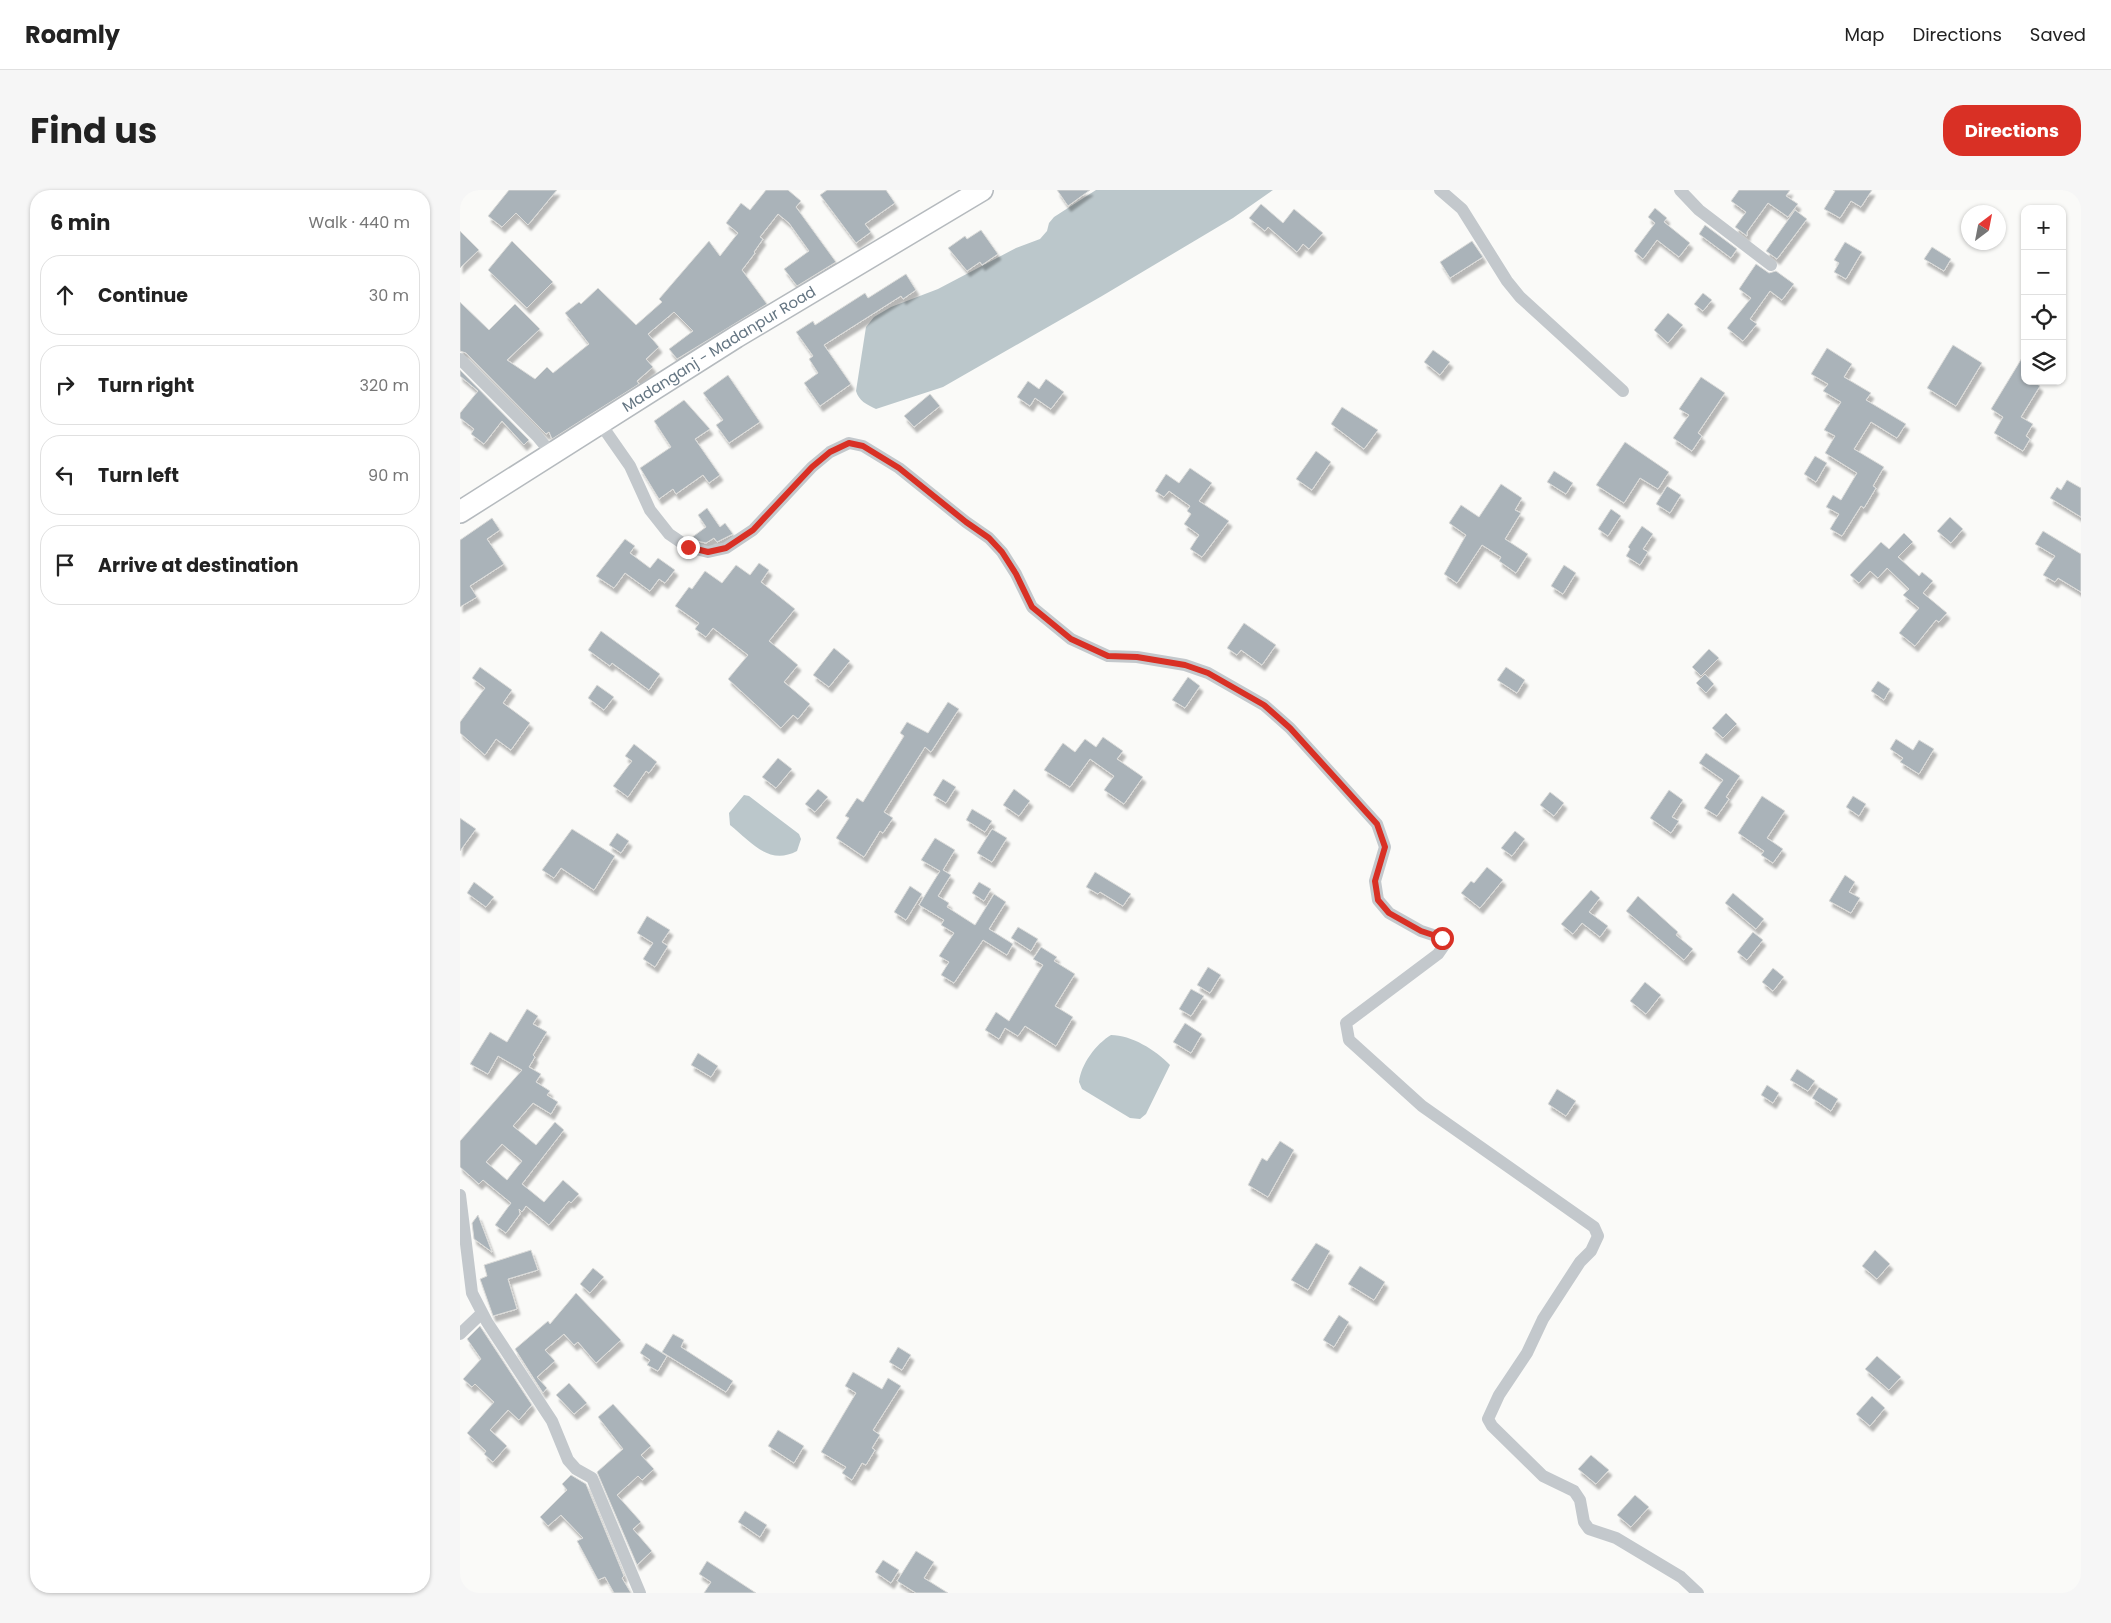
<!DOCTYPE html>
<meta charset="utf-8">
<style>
:root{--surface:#fff;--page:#f6f6f6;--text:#222;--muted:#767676;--line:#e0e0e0;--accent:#d93025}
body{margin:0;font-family:Poppins,sans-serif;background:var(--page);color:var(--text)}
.controls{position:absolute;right:15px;top:15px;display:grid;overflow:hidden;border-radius:10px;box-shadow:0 1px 4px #0004}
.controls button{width:45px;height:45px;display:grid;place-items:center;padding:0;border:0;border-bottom:1px solid var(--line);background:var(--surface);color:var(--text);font:25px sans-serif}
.compass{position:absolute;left:1501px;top:15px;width:45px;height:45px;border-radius:50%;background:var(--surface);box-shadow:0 1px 4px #0004;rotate:32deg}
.stop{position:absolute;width:15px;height:15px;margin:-11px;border:4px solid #d93025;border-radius:50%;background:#fff}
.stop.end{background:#d93025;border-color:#fff;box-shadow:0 1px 5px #0008}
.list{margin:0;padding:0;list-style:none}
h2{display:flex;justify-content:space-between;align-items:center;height:65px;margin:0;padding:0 20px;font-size:21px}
h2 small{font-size:16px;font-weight:400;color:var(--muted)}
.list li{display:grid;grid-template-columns:32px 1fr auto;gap:15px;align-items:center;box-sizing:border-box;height:80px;margin:0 10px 10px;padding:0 10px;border:1px solid var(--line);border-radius:20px}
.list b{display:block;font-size:19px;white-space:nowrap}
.list em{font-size:16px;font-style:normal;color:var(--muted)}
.icon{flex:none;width:28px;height:28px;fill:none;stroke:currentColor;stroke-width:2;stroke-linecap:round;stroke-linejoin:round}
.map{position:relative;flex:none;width:1621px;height:1403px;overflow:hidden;border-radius:20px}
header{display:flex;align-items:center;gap:30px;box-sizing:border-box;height:70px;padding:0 25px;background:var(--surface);border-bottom:1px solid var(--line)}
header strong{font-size:24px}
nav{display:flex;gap:28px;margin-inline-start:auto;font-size:18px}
.intro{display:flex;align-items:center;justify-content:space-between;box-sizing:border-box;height:120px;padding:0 30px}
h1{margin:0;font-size:35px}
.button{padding:12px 22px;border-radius:20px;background:var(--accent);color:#fff;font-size:18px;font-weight:700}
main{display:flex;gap:30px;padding:0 30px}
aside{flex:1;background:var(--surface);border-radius:20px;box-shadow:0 1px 4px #0004}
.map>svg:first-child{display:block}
.water{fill:#bbc7cb}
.building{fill:#aab3b9;stroke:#dcdcda;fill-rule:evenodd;filter:url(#shadow)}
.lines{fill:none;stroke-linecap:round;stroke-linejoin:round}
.primary-casing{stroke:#b5babe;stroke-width:24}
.minor{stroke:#c3c8cc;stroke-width:12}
.primary{stroke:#fff;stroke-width:21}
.route{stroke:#d93025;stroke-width:6}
.labels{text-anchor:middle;stroke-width:5;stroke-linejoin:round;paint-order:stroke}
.street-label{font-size:15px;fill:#657683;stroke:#fff}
</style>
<header>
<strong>Roamly</strong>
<nav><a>Map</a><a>Directions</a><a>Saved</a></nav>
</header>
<div class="intro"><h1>Find us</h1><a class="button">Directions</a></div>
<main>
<aside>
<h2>6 min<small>Walk · 440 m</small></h2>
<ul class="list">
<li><svg class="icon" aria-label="ahead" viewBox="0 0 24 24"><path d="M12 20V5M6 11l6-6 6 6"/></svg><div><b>Continue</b></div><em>30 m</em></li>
<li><svg class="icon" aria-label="right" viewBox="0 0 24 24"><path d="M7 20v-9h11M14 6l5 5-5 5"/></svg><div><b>Turn right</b></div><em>320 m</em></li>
<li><svg class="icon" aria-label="left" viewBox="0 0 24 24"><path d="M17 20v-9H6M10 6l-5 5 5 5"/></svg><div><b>Turn left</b></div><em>90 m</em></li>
<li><svg class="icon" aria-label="arrive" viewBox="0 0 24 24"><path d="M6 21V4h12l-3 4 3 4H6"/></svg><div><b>Arrive at destination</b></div></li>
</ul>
</aside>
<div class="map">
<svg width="1621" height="1403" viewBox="0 0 1621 1403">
<defs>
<filter id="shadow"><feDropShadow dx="3" dy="5.5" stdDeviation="1" flood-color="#0004"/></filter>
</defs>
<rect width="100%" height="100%" fill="#fafaf8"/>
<!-- water -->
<path class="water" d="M636,0H813L773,28L642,106L483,197L416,219C406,214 399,211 396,201L406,137L414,127L431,117L478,99L556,58L580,49L587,41L589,33L594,27Z
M284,605L289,606L339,644L341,649L337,661C309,676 291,652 270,635L269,623Z
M651,845C671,845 696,860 710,875L686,924L680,929L670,928L622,899L619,892C621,874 636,854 651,845Z"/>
<!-- building -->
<path class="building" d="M49,0H97L68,35L56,23L42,37L28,26Z
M306,0H328L341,11L336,17L376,72L337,96L324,79L349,61L329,33L318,24L300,47L303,49L294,62L295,63L282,80L307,114L217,169L209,159L233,141L214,122L188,144L199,157L186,169L193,177L177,191L179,194L92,249L89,242L86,244L6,163L0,161V112L29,140L55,114L80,139L47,170L75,189L87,177L93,183L129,154L105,123L119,112L121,114L138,98L176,135L202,112L199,109L249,51L260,66L278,43L266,33L281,13L290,20Z
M367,0H426L435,13L405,34L411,42L396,53L360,5Z
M597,0H630L608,16Z
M1279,0H1330L1326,6L1338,14L1328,27L1308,13L1287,42V46L1275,37L1286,22L1271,11Z
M1373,0H1412L1401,17L1391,11L1380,28L1364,19L1375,1Z
M801,14L823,33L834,19L863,43L849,59L843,54L837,62L808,37L805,41L789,28Z
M1195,18L1207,28L1204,32L1230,53L1219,67L1197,50L1183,69L1174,61L1195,33L1188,27Z
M1335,20L1347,29L1317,69L1306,61Z
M1245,35L1277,59L1271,68L1239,44Z
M521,40L538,64L522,75L520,72L507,81L488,58L505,46L507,49Z
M0,41L19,60L0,78Z
M52,51L93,92L67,118L28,80Z
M1012,51L1023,67L990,88L980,72Z
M1385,52L1402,62L1386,89L1374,82L1379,73L1374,70Z
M1472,57L1491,69L1484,81L1464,69Z
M1296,74L1309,83L1316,81L1334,94L1322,110L1310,101L1290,129L1297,134L1283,151L1267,138L1291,108L1279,99Z
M446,84L456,100L443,109L441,106L364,155L391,194L360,216L344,193L358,183L349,169L353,166L336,142L353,131L355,135L405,103L408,108Z
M1243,103L1252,110L1243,121L1234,114Z
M1208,123L1223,135L1208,153L1194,140Z
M1493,155L1522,173L1496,216L1467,198Z
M1367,158L1392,174L1384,187L1411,203L1406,210L1446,234L1437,248L1411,232L1394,259L1424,277L1413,296L1416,298L1404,318L1401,316L1382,346L1370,339L1379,324L1366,317L1373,305L1381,310L1397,283L1365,263L1375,246L1364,240L1381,212L1363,201L1368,194L1351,184Z
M973,160L990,172L980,185L964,172Z
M1565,163V191H1573L1580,196L1561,227L1573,234L1566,246L1570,249L1563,261L1534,243L1543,227L1531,219Z
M0,180L69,250L64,255L42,231L24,254L11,244L14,239L0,228V223L18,201L0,186Z
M268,185L300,232L269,253L256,235L263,230L243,203Z
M1241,187L1265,203L1238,243L1242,246L1232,261L1213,248L1229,225L1219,219Z
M586,189L604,202L591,219L575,208L570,216L557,207L568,191L579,199Z
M470,204L480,216L454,237L444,226Z
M224,210L250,239L235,249L260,285L249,293L243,285L216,304L213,299L199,309L180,278L211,257L194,231Z
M882,217L918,240L904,259L871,234Z
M1165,252L1209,282L1198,299L1180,288L1164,313L1136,295Z
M856,261L871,272L852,300L836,289Z
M1355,266L1367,273L1356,292L1344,284Z
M730,278L752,293L739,311L769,331L742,367L730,359L739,345L724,334L731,324L727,321L730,316L709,301L704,307L695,301L706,284L719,293Z
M1094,281L1113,293L1106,304L1087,292Z
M1607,290L1621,298V327L1590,308L1597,297L1601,300Z
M1041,294L1062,308L1055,320L1061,323L1045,349L1068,364L1056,383L1039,371L1041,367L1022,355L997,393L984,384L1006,345L989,333L1001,315L1019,327Z
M1207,296L1221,305L1210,323L1196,314Z
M247,318L260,337L265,333L273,344L257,352L254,348L246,353L233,350L231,348L246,337L238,325Z
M1151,319L1161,326L1148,346L1138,339Z
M1490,327L1503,339L1491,353L1477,341Z
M32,328L40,340L27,349L44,374L10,396L17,407L0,417V350Z
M1182,336L1193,344L1183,359L1188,362L1180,375L1166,366L1170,359L1168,357Z
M1583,341L1621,364V402L1598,388L1595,392L1583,385L1595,366L1575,354Z
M1444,343L1453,352L1438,367L1459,386L1462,382L1473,391L1463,403L1487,423L1479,432L1476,430L1455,456L1439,443L1459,418L1443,405L1449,399L1427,378L1418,388L1410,381L1399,393L1390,385L1421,352L1429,359Z
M165,349L175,356L170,363L190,378L198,368L215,380L205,393L199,389L190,401L165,383L154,398L136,386Z
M299,373L309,380L301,392L335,419L309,451L338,475L324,492L350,514L338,529L333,525L321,538L268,489L288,465L253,438L246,447L235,439L239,433L215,416L229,397L232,399L245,381L262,393L276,375L290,385Z
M1104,375L1116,383L1103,404L1091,396Z
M784,433L816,455L802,475L781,460L777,465L767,458Z
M141,441L200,484L189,500L152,473L150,476L128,460Z
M374,458L390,471L369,497L353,485Z
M1249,459L1259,468L1241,486L1232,477Z
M20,477L52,500L43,513L70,533L51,560L36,549L25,565L0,543V532L25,498L12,488Z
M1046,477L1065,490L1057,503L1037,490Z
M1245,484L1254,494L1246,503L1236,493Z
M728,487L740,496L725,518L712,510Z
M1418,491L1430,499L1424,510L1411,501Z
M137,495L154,507L144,520L128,508Z
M488,512L499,519L471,562L465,557L424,622L433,628L423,643L420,641L404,667L376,648L389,628L385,626L397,608L403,612L444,546L440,543L447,532L468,543Z
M1266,523L1277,534L1263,548L1252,538Z
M643,547L663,561L657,569L683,587L664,614L644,600L654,586L630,569L610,597L584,580L603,553L615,562L625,549L636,557Z
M1436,549L1453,560L1459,550L1474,559L1459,584L1440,572L1443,568L1430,559Z
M174,554L197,572L189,583L186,581L168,607L153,596L172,571L165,566Z
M1246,563L1280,586L1266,607L1269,609L1257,626L1244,618L1263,590L1239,573Z
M318,568L332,579L316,598L302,587Z
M483,589L496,597L486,613L473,605Z
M358,599L368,607L355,622L345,614Z
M554,599L570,611L559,626L543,615Z
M1209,600L1223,610L1212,627L1219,631L1211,643L1190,628Z
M1090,602L1104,613L1094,626L1080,615Z
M1302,606L1325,621L1307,648L1323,659L1313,673L1301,665L1304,661L1278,643Z
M1393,606L1406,614L1399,626L1386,617Z
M512,619L532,631L525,642L506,630Z
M0,628L16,639L0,661Z
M112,639L155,666L134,700L101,678L94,688L82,680Z
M532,639L547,648L532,672L517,663Z
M1055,641L1065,649L1052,666L1041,658Z
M157,643L169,651L161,663L149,655Z
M475,648L495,660L483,680L491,685L478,706L489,713L487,717L515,735L534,704L546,712L529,739L553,754L547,765L523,750L494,793L481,785L489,772L479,766L494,743L481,735L484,730L459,715L480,681L461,670Z
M1027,677L1043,690L1020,718L1001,703L1011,691L1014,693Z
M635,682L671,704L663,716L640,702L638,704L626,697Z
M1385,685L1395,692L1389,702L1400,708L1391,723L1369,711Z
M14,692L34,707L26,717L7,703Z
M519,692L531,699L524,711L512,703Z
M450,696L462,704L446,730L434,722Z
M1131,700L1140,708L1129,722L1148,736L1140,747L1122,733L1113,744L1101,734Z
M1273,703L1304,729L1296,739L1265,713Z
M1178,706L1218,742L1216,745L1233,759L1224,770L1166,721Z
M187,726L210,740L202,752L208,756L195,777L183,769L193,753L177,743Z
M558,737L578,749L571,761L551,748Z
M1293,742L1303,750L1287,770L1277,762Z
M581,757L597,767L594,771L615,784L595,816L613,827L596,856L565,836L558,846L545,838L539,849L525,840L536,822L549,831L583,775L573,769Z
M748,777L761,785L750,803L737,795Z
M1313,778L1324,787L1313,801L1302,792Z
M1185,792L1201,805L1186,824L1170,811Z
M731,799L744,806L731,826L719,819Z
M67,819L78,826L73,834L87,842L73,865L75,867L69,877L81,884L76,892L90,901L87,905L98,912L91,924L73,913L53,936L76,955L95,932L104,940L62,994L84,1012L103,990L119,1004L111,1013L109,1011L89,1035L66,1016L62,1022L59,1019L60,1024L46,1043L35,1035L51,1013L23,990L19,994L0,977V951L62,880L38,866L28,884L10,874L30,842L47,852ZM42,954L62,971L47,990L26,972Z
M725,833L742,844L731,863L713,852Z
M238,863L258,876L251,887L231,875Z
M1337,879L1355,891L1348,901L1330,890Z
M1307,895L1319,903L1313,913L1301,905Z
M1359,897L1378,909L1371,921L1352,908Z
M1097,899L1116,911L1106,926L1088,914Z
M820,951L834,960L808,1007L788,995L802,968L807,971Z
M18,1025L32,1062L14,1049L12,1033Z
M856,1053L870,1061L848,1100L831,1090Z
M71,1060L78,1080L48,1089L57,1119L33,1126L20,1089L27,1086L24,1075Z
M1415,1060L1430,1074L1417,1089L1402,1076Z
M900,1076L925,1092L914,1110L888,1094Z
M133,1078L144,1087L130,1103L120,1094Z
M116,1103L161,1150L136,1173L118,1152L114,1155L104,1144L85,1160L95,1171L77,1187L87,1198L83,1203L55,1159L88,1131L90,1134Z
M879,1125L889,1132L874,1157L863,1150Z
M20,1136L72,1215L59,1230L48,1220L30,1240L47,1256L33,1272L24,1264L26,1261L7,1243L34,1212L15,1194L12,1197L3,1189L21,1169L7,1149Z
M213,1144L224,1150L221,1157L273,1191L266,1202L202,1162Z
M186,1153L207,1166L198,1181L187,1175L190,1170L180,1163Z
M438,1157L451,1165L442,1180L429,1172Z
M1417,1166L1441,1187L1429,1200L1405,1179Z
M393,1182L422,1199L428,1188L441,1196L413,1240L420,1245L412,1258L415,1260L406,1275L402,1273L392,1290L382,1283L386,1277L361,1262L396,1203L385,1196Z
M109,1193L127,1213L114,1224L96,1205Z
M1412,1206L1425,1218L1410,1236L1396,1224Z
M153,1214L191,1256L181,1265L194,1279L182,1290L178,1286L157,1305L181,1332L173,1339L192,1361L177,1375L137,1282L163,1259L138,1227Z
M318,1240L344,1256L334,1273L308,1256Z
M1131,1265L1149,1280L1136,1294L1118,1279Z
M111,1285L126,1294L164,1386L162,1388L171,1403H154L145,1387L138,1390L117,1351L123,1348L101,1325L88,1336L80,1327L107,1300L102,1294Z
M1175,1305L1189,1317L1171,1337L1157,1325Z
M285,1321L307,1335L300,1347L278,1332Z
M456,1361L474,1372L464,1388L488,1403H456L437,1391Z
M423,1370L439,1380L431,1393L415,1382Z
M247,1371L296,1403H244L251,1392L239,1384Z"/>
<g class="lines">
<defs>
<g id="primary">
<path id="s1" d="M0,322L276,147L522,0"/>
</g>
</defs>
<!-- primary casing -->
<use href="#primary" class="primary-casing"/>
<!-- minor -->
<path class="minor" d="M980,0L1002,19L1047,91L1060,107L1163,201
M1220,0L1239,20L1311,75
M0,169L77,246L92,264
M140,233L170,276L190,320L209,344L228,357L248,362L266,358L293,340L352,277L370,262L389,253L403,256L439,278L506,332L529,348L542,362L556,384L572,417L611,449L648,466L677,467L725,475L748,483L804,515L830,538L917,634L925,657L915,691L918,710L929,723L961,741L982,748L985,754L978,764L886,833L889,850L962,916L1134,1037L1138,1046L1131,1061L1120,1072L1083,1129L1067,1163L1039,1205L1028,1229L1032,1236L1083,1286L1114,1301L1120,1310L1124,1332L1129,1339L1156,1348L1221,1387L1238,1403
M0,1005L12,1103L27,1132L92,1231L108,1270L116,1279L132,1288L180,1403
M0,1144L22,1123"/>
<!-- primary -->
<use href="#primary" class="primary"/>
</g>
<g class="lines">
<!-- route -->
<path class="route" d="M228,357L248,362L266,358L293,340L352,277L370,262L389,253L403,256L439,278L506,332L529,348L542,362L556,384L572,417L611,449L648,466L677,467L725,475L748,483L804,515L830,538L917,634L925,657L915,691L918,710L929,723L961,741L982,748"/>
</g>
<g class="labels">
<!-- street labels -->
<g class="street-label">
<text dy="5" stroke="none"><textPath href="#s1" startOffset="306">Madanganj - Madanpur Road</textPath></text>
</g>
</g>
</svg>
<div class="controls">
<button>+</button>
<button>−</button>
<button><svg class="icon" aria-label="locate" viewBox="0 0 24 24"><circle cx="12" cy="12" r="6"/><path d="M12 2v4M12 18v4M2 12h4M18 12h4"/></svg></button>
<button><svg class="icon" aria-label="layers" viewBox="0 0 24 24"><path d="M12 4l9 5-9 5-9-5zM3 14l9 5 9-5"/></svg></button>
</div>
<svg class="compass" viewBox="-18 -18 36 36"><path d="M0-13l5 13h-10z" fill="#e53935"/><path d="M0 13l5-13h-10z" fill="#767676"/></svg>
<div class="stop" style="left:982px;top:748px"></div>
<div class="stop end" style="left:228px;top:357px"></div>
</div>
</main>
